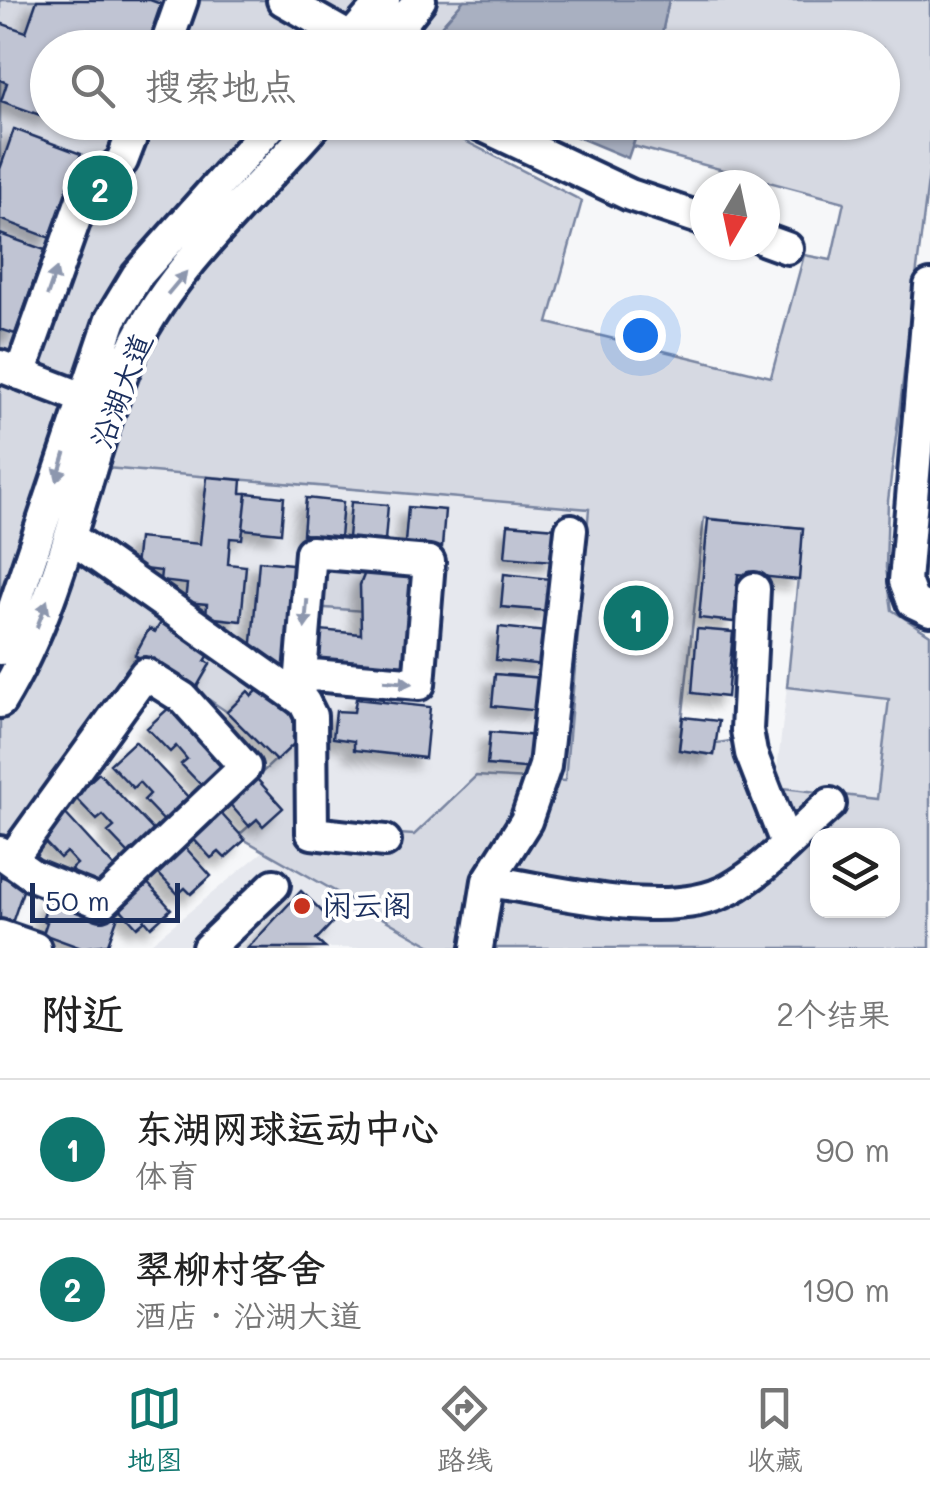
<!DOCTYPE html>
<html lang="zh">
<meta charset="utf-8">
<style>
:root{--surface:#fff;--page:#f6f6f6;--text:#222;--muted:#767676;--line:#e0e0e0;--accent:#0f766e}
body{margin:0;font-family:Mali,"LXGW WenKai TC",sans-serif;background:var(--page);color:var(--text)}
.controls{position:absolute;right:30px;bottom:30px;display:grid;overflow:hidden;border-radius:20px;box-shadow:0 2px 8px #0004}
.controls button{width:90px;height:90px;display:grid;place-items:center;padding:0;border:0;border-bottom:2px solid var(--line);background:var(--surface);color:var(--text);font:50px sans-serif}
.compass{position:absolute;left:690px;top:170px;width:90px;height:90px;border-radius:50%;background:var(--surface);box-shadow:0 2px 8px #0004;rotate:189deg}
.scale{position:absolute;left:30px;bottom:25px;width:150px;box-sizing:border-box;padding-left:10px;border:5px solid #1b2f5e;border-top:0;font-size:28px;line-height:35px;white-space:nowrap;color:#1b2f5e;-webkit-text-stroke:8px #fff;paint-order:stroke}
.you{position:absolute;left:640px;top:335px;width:35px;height:35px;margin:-25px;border:8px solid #fff;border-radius:50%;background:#1a73e8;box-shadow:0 0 0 15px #1a73e833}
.badge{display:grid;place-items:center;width:65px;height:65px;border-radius:50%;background:var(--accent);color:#fff;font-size:32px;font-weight:700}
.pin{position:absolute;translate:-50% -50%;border:5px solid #fff;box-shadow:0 2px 10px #0006}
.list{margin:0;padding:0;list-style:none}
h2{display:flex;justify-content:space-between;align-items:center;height:130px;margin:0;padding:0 40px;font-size:42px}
h2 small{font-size:32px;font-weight:400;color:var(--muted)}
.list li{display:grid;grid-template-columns:65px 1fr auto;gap:30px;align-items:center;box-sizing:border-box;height:140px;padding:0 40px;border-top:2px solid var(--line)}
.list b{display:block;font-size:38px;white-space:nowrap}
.list p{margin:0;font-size:32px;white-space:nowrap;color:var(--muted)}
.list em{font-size:32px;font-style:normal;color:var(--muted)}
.icon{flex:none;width:55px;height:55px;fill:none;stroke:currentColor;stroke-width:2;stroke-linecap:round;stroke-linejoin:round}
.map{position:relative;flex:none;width:930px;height:948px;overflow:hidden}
.search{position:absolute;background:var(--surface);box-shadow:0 2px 8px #0004;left:30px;right:30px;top:30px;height:110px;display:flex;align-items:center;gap:25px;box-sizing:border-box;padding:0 35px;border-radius:55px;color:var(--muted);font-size:38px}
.sheet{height:410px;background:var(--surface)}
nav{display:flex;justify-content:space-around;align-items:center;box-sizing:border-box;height:140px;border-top:2px solid var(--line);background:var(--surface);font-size:28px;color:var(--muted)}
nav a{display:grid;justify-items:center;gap:5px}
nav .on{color:var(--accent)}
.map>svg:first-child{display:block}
.built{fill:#e6e8ee}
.green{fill:#d6d9e2;stroke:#7884a0;stroke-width:2.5;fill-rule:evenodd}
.water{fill:#a9b0c1;stroke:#707c99;stroke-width:2.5}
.building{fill:#c0c4d3;stroke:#1b2f5e;stroke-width:2.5;filter:url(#shadow)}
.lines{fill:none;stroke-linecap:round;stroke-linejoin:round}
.minor-casing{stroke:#1b2f5e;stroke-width:38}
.minor{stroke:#fff;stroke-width:30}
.oneway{fill:#8d97ae}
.poi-dot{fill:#c8321e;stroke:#fff;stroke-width:4}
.labels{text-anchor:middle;stroke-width:8;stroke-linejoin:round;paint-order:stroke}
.street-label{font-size:30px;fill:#1b2f5e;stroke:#fff}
.poi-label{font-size:30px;fill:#1b2f5e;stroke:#fff;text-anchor:start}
</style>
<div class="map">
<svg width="930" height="948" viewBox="0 0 930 948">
<defs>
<filter id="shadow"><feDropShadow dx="-9" dy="9" stdDeviation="5" flood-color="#0004"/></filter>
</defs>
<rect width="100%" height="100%" fill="#f6f7f9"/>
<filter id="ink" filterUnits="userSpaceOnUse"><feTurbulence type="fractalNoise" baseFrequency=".01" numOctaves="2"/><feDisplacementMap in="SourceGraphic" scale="20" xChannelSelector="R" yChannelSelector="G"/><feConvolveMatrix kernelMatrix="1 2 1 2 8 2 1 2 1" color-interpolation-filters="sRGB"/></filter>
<g filter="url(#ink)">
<!-- built -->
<path class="built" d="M106,468L590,509L565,782L484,775L461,787L415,835L327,829L317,715L84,539Z
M787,687L889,699L877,799L775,787Z
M265,850L435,948H145Z"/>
<!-- green -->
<path class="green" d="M0,0H464L423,47L48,48V122L430,123L582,201L548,323L771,377L804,255L831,260L844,202L633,146L640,123L882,122V48L659,47L669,0H930V165L888,501L886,568L892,610L930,635V948H435L245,840L240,834L257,819L263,826L282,807L256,778L297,740L248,691L227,712L195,690L210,665L205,661L212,650L150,629L135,654L141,659L13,838H0ZM106,468L589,509L565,781L476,776L414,835L335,830L302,804L299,704L80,555ZM704,518L803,528L787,687L889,699L877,799L775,787L758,815L739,740L716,743L714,755L679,750ZM818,836H892V911H818Z
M317,566L366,570L360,585L363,611L313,607Z"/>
<!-- water -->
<path class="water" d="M464,0H669L659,47H423Z
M544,123H640L628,158Z"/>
<!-- building -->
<path class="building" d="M37,0H150L161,4L154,24L163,27L155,48H48V118L1,101L7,83L0,80V23L26,32Z
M14,129L81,154L50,238L0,219V169Z
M0,234L45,250L15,334L0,329Z
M207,477L242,480L241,493H247L242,539L230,538L228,564L246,566L241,621L206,617L207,604L185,602L187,584L160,581L161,571L135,568L138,538L200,544Z
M247,493L284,497L281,533L243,529Z
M306,498L343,502L340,538L303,534Z
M351,502L388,505L385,541L348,538Z
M408,507L445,510L442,547L405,543Z
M708,519L803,528L799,580L738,574L734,622L699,618Z
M508,524L556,528L553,561L505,557Z
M259,561L302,565L293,671L264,669L265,655L251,654Z
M366,570L419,574L413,639H406L403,671L318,663L321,630L361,634L360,585Z
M504,574L551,579L549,611L501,607Z
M162,621L212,650L205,661L210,664L195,690L135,655L149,629L155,632Z
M499,627L547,632L544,665L496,660Z
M697,629L733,632L727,697L692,693Z
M495,674L543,678L540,711L492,706Z
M262,686L303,727L293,737L297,741L276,761L227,712L248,691L252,696Z
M356,699L430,707L425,758L354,750V741L333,738L336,711L354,712Z
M172,705L227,763L202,786L181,764L187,759L176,746L170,752L147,728Z
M683,717L719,721L714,755L679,750Z
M490,732L538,736L535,769L487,765Z
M135,741L190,799L165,822L144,800L150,794L139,782L133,788L110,764Z
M99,773L154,831L129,854L108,832L114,827L103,815L97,820L74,796Z
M256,778L283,808L263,826L257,819L249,826L228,802Z
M62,810L116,869L92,892L71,869L77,864L66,852L60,858L37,834Z
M218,810L245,840L225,858L219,852L211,858L190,835Z
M184,846L211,876L191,894L185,888L178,894L156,871Z
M0,876L25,885L12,923L0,919Z
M144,879L171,909L151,927L145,920L137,927L116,904Z
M301,891L333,922L316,940L325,948H248Z
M52,892L118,916L108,944L81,948L43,934L47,922L42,920Z"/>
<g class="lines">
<defs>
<path id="minor" d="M283,0L350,38
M165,48L182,0
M342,48L384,0
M382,48L420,0
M475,122L630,195L705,220
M765,240L787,248
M930,286L905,581L913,602L930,610
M0,366L83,398
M20,374L85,191L122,161L137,122
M70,537L304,702L311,716L312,833L385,841
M754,589L747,730L751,753L786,843
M0,649L111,319L137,276L274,122
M299,698L311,552L429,562L419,684L301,674
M0,702C64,597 82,473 128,360C163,274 256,193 317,122
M0,852L32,875L102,903L245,767L183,698L145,674L11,860
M488,881C554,890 669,923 730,889C767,869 798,832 830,804
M0,936L35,948
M208,948L274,885
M477,948L488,881L526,821L545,766L571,530"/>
</defs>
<!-- minor casing -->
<use href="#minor" class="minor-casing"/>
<!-- minor -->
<use href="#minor" class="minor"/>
</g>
<!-- one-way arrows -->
<defs><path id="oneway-solid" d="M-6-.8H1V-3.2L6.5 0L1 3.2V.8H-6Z" transform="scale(2.5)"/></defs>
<g class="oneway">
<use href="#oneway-solid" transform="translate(52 282) rotate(-71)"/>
<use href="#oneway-solid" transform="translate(177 283) rotate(-50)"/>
<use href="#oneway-solid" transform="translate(61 467) rotate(107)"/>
<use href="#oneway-solid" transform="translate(42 614) rotate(-69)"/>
<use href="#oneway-solid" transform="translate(306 614) rotate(95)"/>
<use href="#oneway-solid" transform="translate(398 682) rotate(5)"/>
</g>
</g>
<!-- markers -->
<circle class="poi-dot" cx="302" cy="906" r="10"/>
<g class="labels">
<!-- street labels -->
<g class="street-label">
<text transform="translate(122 391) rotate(-69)" y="10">沿湖大道</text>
</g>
<!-- poi labels -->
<g class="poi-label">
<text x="322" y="916">闲云阁</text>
</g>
</g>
</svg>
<div class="controls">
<button><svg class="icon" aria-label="layers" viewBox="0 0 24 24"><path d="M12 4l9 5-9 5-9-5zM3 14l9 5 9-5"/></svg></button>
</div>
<svg class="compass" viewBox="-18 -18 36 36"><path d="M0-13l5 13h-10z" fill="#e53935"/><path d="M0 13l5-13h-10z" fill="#767676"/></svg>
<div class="scale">50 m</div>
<div class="you"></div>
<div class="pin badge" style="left:636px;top:618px">1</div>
<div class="pin badge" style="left:100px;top:188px">2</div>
<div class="search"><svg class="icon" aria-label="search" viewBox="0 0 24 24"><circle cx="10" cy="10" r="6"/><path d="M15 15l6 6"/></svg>搜索地点</div>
</div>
<section class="sheet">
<h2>附近<small>2个结果</small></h2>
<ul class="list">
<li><span class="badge">1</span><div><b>东湖网球运动中心</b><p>体育</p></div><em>90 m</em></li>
<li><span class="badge">2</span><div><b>翠柳村客舍</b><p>酒店 · 沿湖大道</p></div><em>190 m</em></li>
</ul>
</section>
<nav>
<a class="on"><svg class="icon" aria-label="map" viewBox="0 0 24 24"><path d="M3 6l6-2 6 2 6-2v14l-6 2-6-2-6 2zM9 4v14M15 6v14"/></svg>地图</a>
<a><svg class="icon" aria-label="directions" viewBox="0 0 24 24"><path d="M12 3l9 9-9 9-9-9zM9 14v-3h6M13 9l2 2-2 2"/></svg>路线</a>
<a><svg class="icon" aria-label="saved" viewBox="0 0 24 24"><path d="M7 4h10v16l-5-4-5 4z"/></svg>收藏</a>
</nav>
